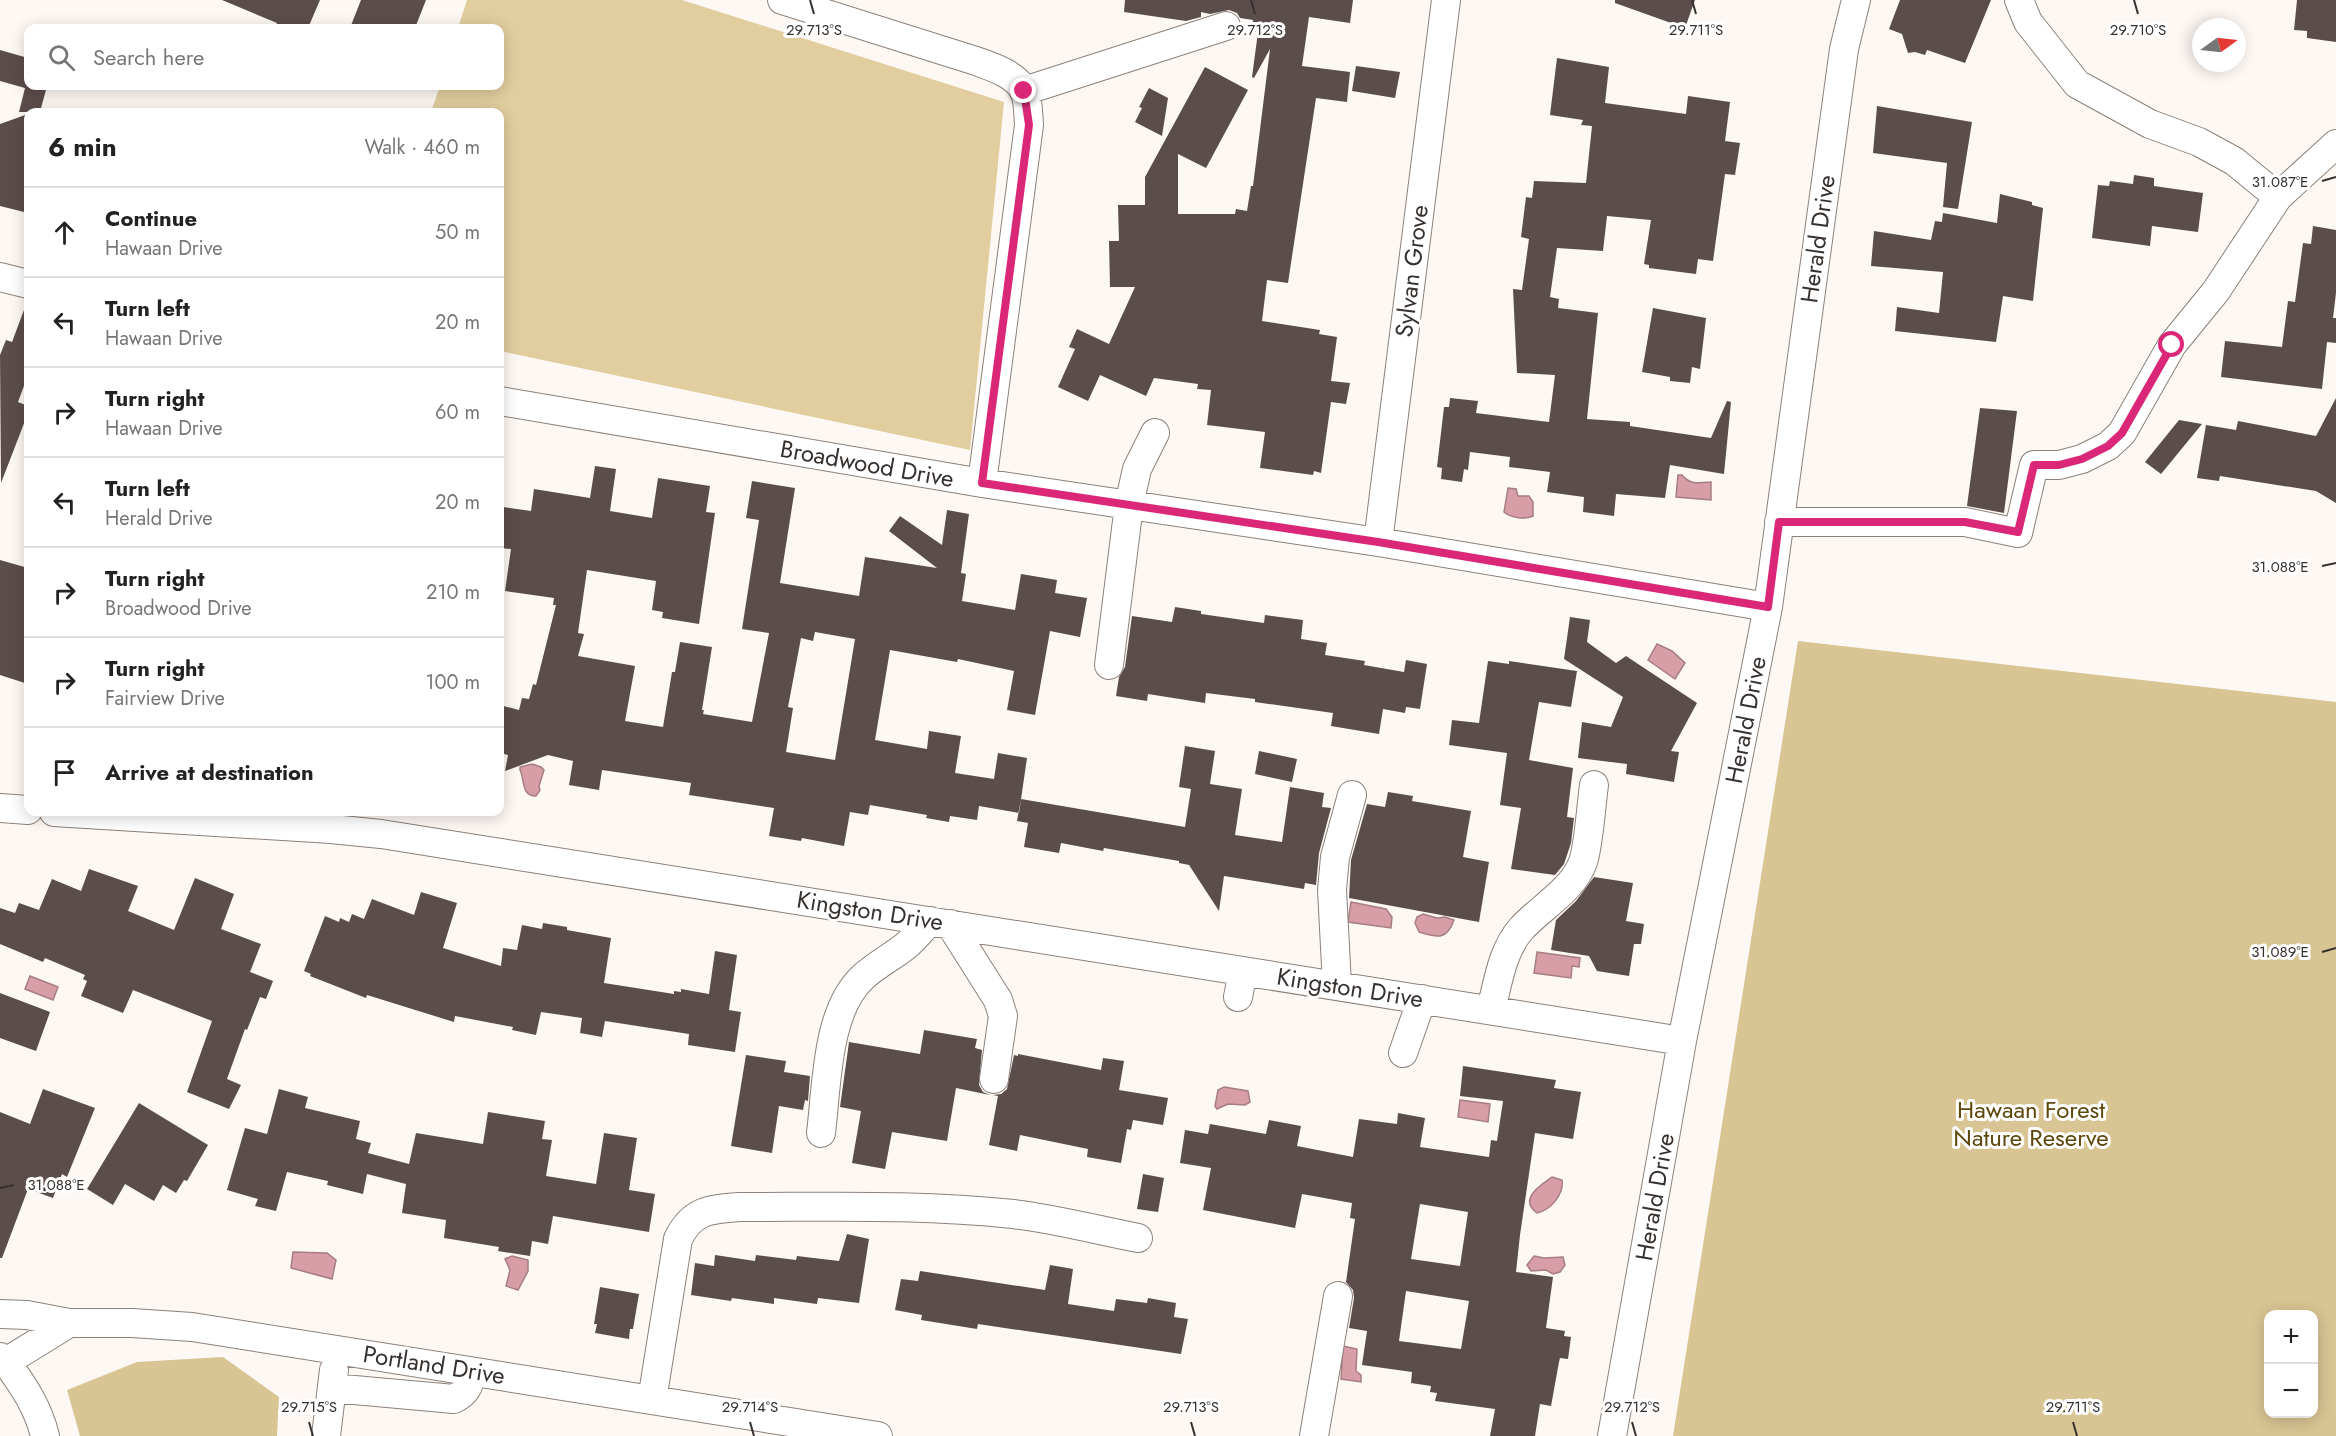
<!DOCTYPE html>
<meta charset="utf-8">
<style>
:root{--surface:#fff;--page:#f6f6f6;--text:#222;--muted:#767676;--line:#e0e0e0}
body{margin:0;font-family:Jost,sans-serif;background:var(--page);color:var(--text)}
.controls{position:absolute;right:18px;bottom:18px;display:grid;overflow:hidden;border-radius:12px;box-shadow:0 3px 15px #0003}
.controls button{width:54px;height:54px;display:grid;place-items:center;padding:0;border:0;border-bottom:2px solid var(--line);background:var(--surface);color:var(--text);font:30px sans-serif}
.compass{position:absolute;left:2192px;top:18px;width:54px;height:54px;border-radius:50%;background:var(--surface);box-shadow:0 3px 15px #0003;rotate:75deg}
.stop{position:absolute;width:18px;height:18px;margin:-14px;border:4px solid #db2777;border-radius:50%;background:#fff}
.stop.end{background:#db2777;border-color:#fff;box-shadow:0 2px 6px #0008}
.list{margin:0;padding:0;list-style:none}
h2{display:flex;justify-content:space-between;align-items:center;height:78px;margin:0;padding:0 24px;font-size:26px}
h2 small{font-size:20px;font-weight:400;color:var(--muted)}
.list li{display:grid;grid-template-columns:39px 1fr auto;gap:18px;align-items:center;box-sizing:border-box;height:90px;padding:0 24px;border-top:2px solid var(--line)}
.list b{display:block;font-size:22px;white-space:nowrap}
.list p{margin:0;font-size:20px;white-space:nowrap;color:var(--muted)}
.list em{font-size:20px;font-style:normal;color:var(--muted)}
.icon{flex:none;width:33px;height:33px;fill:none;stroke:currentColor;stroke-width:2;stroke-linecap:round;stroke-linejoin:round}
.map{position:relative;flex:none;width:2336px;height:1436px;overflow:hidden}
.search{position:absolute;background:var(--surface);box-shadow:0 3px 15px #0003;left:24px;top:24px;width:480px;height:66px;display:flex;align-items:center;gap:15px;box-sizing:border-box;padding:0 21px;border-radius:12px;color:var(--muted);font-size:22px}
.panel{position:absolute;background:var(--surface);box-shadow:0 3px 15px #0003;left:24px;top:108px;width:480px;height:708px;border-radius:12px}
.map>svg:first-child{display:block}
.green{fill:#e2cd9e}
.forest{fill:#d9c493;fill-rule:evenodd}
.water{fill:#d79ea7;stroke:#a77d83;stroke-width:1.5}
.building{fill:#5b4d4b;fill-rule:evenodd}
.lines{fill:none;stroke-linecap:round;stroke-linejoin:round}
.minor-casing{stroke:#8d8079;stroke-width:30}
.minor{stroke:#fff;stroke-width:28}
.route{stroke:#db2777;stroke-width:8}
.ticks{fill:none;stroke:#36312e;stroke-width:2}
.labels{text-anchor:middle;stroke-width:6;stroke-linejoin:round;paint-order:stroke}
.street-label{font-size:24px;fill:#36312e;stroke:#fff}
.park-label{font-size:24px;fill:#5d470b;stroke:#fff}
.ticks-label{font-size:15px;text-anchor:middle;fill:#36312e;stroke:#fff;stroke-width:6;stroke-linejoin:round;paint-order:stroke}
</style>
<div class="map">
<svg width="2336" height="1436" viewBox="0 0 2336 1436">
<rect width="100%" height="100%" fill="#fef8f5"/>
<!-- green -->
<path class="green" d="M467,0H682L1004,102L970,450L500,351V112H431L440,86H500V28H458Z"/>
<!-- forest -->
<path class="forest" d="M1798,641L2336,702V1436H1673ZM2268,1314H2314V1414H2268Z
M223,1357L279,1397L277,1436H80L67,1390L137,1362Z"/>
<!-- water -->
<path class="water" d="M1678,475H1682C1690,485 1699,483 1711,482V500L1676,497Z
M1508,488L1516,489L1518,496H1529L1533,502V516C1525,520 1511,518 1504,512Z
M1657,644L1672,651L1685,663L1675,679L1648,660Z
M532,764L541,767L544,770L539,786L540,790L536,796C521,796 525,780 520,770V767Z
M1351,902L1386,909L1392,917L1391,928L1348,922Z
M1423,914L1437,918L1445,917L1454,920C1447,940 1438,938 1419,932L1415,923L1417,917Z
M1537,952L1580,958L1579,967L1572,966L1571,978L1534,973Z
M30,976L58,987L53,1000L25,989Z
M1224,1087L1248,1091L1250,1102L1245,1105L1228,1104L1217,1109L1215,1106L1218,1090Z
M1460,1100L1490,1104L1488,1122L1458,1117Z
M1552,1177L1562,1180C1564,1194 1551,1210 1537,1213C1518,1199 1540,1186 1552,1177Z
M293,1252L327,1253L336,1260L332,1279L291,1268Z
M512,1256L528,1260V1271L518,1290L506,1286L510,1270L505,1259Z
M1534,1256L1544,1258L1563,1257L1565,1265L1560,1272L1553,1274L1546,1270L1531,1271L1527,1265Z
M1343,1346L1357,1349L1356,1371L1361,1375V1382L1341,1379Z"/>
<!-- building -->
<path class="building" d="M222,0H320L308,28H275L277,23Z
M361,0H426L415,28H350Z
M1125,0H1353L1350,23L1309,17L1302,66L1350,72L1347,102L1316,98L1288,283L1267,280L1262,321L1320,330L1319,334L1337,337L1331,381L1350,383L1346,404L1331,402L1321,473L1314,471L1313,475L1260,468L1265,432L1207,425L1211,390L1197,389L1198,384L1154,378L1146,396L1100,375L1088,401L1058,387L1075,349L1069,347L1077,329L1109,344L1135,287H1110L1109,241H1119L1118,205H1145V177L1205,67L1248,90L1206,168L1178,154V214H1235L1236,209L1247,211L1251,186H1253L1270,49L1254,78L1252,77L1258,32L1252,31L1253,20L1240,18L1237,13L1229,10L1210,14L1201,12V17L1186,21L1124,12Z
M1615,0H1695L1685,28L1615,3Z
M1900,0H1991L1965,63L1927,50L1925,55L1915,52L1908,53L1902,34L1889,29Z
M2297,0H2336V42L2307,38V31L2294,30Z
M0,50L28,58V86H47L40,112H19L25,88L0,81Z
M1557,58L1609,67L1605,103L1686,114L1688,96L1730,102L1725,141L1740,143L1735,175L1725,174L1713,261L1698,259L1696,274L1649,268V265L1644,264L1651,220L1607,216L1603,251L1557,248L1550,297L1559,299L1558,308L1598,313L1587,419L1630,422V426L1711,438L1727,401L1731,402L1724,474L1670,465L1665,498L1616,494L1614,516L1583,512L1584,497L1547,492L1550,472L1509,467L1510,457L1470,452L1468,470L1464,469L1462,482L1441,479L1442,468L1437,467L1444,407H1449L1450,398L1478,401L1476,413L1549,422L1555,375L1517,373L1513,289L1522,290L1529,239L1521,237L1526,197L1532,198L1534,181L1586,183L1592,126L1581,125L1583,120L1550,115Z
M1356,66L1400,72L1395,98L1352,91Z
M1149,88L1168,98L1162,136L1135,122L1142,108L1139,107Z
M1877,106L1972,122L1958,209L1943,207L1947,163L1873,153Z
M28,114V195L24,212L0,206V124Z
M2134,175L2154,178V186L2203,193L2198,232L2152,226L2150,246L2092,238L2098,185L2109,186L2110,181L2133,184Z
M2000,194L2032,202V205L2043,208L2033,301L2003,296L1996,342L1895,331L1897,307L1939,313L1943,272L1871,266L1874,231L1931,240L1935,221L1942,222L1943,213L1997,223Z
M2313,226L2336,230V293L2333,318H2336V343L2327,342L2322,389L2221,377L2225,341L2282,347L2288,301L2295,302L2303,243L2311,244Z
M27,302H28V375L18,402L28,406V413L1,483L0,355L6,340L12,342Z
M1653,308L1706,318L1700,369L1692,367L1690,383L1670,381V377L1642,372Z
M2336,398V503L2316,491L2220,476L2219,481L2197,478L2206,425L2236,430L2238,421L2316,436Z
M1980,408L2017,411L2004,513L1967,506Z
M2179,420L2202,424L2161,474L2145,462Z
M595,466L616,469L610,511L652,518L658,478L710,486L706,512L715,513L699,624L662,618L663,612L652,610L656,581L587,570L578,633L584,634L578,656L635,666L625,721L663,727L672,672H675L680,642L712,647L702,710H704L703,714L752,722L769,633L742,629L759,520L746,518L752,481L795,488L780,583L859,596L865,557L937,568L889,531L900,516L942,545L947,510L969,514L961,573L966,574L962,601L1015,610L1021,574L1057,580L1055,593L1087,598L1080,637L1050,631L1035,715L1007,710L1014,671L958,659L957,662L890,650L875,740L927,749L929,731L961,736L955,773L994,779L998,753L1027,758L1019,813L979,806L977,820L950,816L949,822L926,818L927,815L870,805L868,815L850,812L844,846L802,838L801,841L769,836L774,808L689,795L691,783L602,770L599,790L569,785L573,761L548,755L505,771L508,755L500,753V705L519,710L522,698L529,699L533,684L536,685L556,605H553L554,598L505,591L511,549L500,548L503,507L531,511L534,489L590,498ZM815,632L855,639L835,760L786,752L793,708L788,707L801,638L813,641Z
M0,560L28,568V684L0,675Z
M1175,607L1201,611V614L1264,623L1265,615L1303,620L1301,639L1327,643L1325,655L1365,661L1364,665L1404,672L1406,660L1427,664L1420,709L1406,707L1405,713L1383,709L1379,734L1331,726L1333,713L1255,702V699L1206,693L1205,703L1148,694L1147,701L1116,696L1119,677L1125,667L1132,616L1172,622Z
M1570,617L1590,620L1587,642L1616,663L1626,656L1697,703L1671,751L1679,752L1674,782L1626,774L1627,764L1578,758L1582,722L1611,727L1623,697L1564,659Z
M1488,661L1509,664V661L1577,671L1571,707L1539,702L1529,760L1573,768L1567,817L1574,818L1571,843L1564,864L1555,875L1511,869L1521,808L1500,805L1507,753L1449,745L1452,720L1479,723Z
M1185,746L1215,751L1210,784L1242,789L1235,835L1282,842L1290,787L1324,793L1322,807L1331,808L1319,853L1316,885L1305,883L1304,889L1224,876L1219,911L1189,865L1179,863V861L1104,848L1103,851L1061,843L1059,853L1024,847L1028,823L1017,821L1021,799L1185,827L1191,789L1179,787Z
M1259,751L1297,759L1292,782L1255,774Z
M1388,792L1413,796L1412,801L1471,811L1463,857L1489,862L1479,922L1349,898L1351,860L1367,804L1385,807Z
M89,869L138,886L128,911L174,930L195,878L234,894L221,929L261,944L250,972L273,981L266,999L260,997L247,1030L245,1029L227,1079L241,1085L229,1109L187,1092L212,1021L133,990L123,1013L81,996L87,981L83,979L85,975L45,958L43,962L0,944V908L15,913L19,903L39,910L52,879L81,891Z
M1594,877L1633,883L1626,921L1644,924L1641,944H1634L1629,976L1597,971L1589,956L1551,950L1556,920L1576,901Z
M421,892L457,903L443,948L501,966L503,948L517,950L522,925L542,929L543,923L567,927V930L611,938L604,983L674,994V991L681,992V989L709,994L715,951L737,955L729,1010L741,1012L735,1052L688,1045L689,1034L605,1021L602,1037L580,1033L582,1018L541,1012L536,1035L512,1030L513,1027L455,1016L454,1022L367,995L366,998L310,976L311,974L304,971L325,916L339,922L340,918L349,922L352,914L364,919L372,899L414,915Z
M0,993L50,1012L36,1051L0,1038Z
M924,1030L977,1039L975,1048L982,1050L979,1085L983,1092L990,1095L956,1088L947,1141L892,1132L885,1169L852,1163L861,1111L840,1107L849,1042L920,1054Z
M1018,1054L1101,1070L1103,1058L1124,1061L1119,1090L1168,1098L1163,1125L1133,1120L1131,1130L1127,1129L1121,1163L1087,1157L1088,1149L1020,1135L1017,1151L989,1145L998,1096L993,1095L1001,1094L1007,1089L1014,1055L1018,1056Z
M746,1055L786,1061L784,1072L810,1076L808,1101L805,1100L803,1110L779,1106L772,1153L731,1146Z
M1463,1066L1556,1080L1554,1088L1581,1092L1573,1139L1535,1133L1520,1235L1516,1272L1553,1277L1546,1328L1565,1331L1564,1336L1571,1337L1568,1359L1560,1358L1559,1362L1551,1406L1540,1404L1535,1436H1490L1495,1409L1435,1401L1437,1393L1430,1392L1431,1386L1411,1383L1412,1372L1362,1365L1367,1331L1349,1328L1354,1298L1353,1290L1346,1282L1355,1219L1350,1218L1352,1203L1302,1194L1295,1228L1203,1210L1211,1168L1180,1163L1185,1130L1208,1134L1210,1124L1266,1134L1269,1120L1301,1126L1297,1146L1353,1157L1359,1119L1397,1124L1398,1113L1425,1118L1420,1147L1489,1157L1491,1140L1497,1141L1503,1101L1460,1096ZM1420,1204L1468,1212L1460,1266L1411,1259ZM1406,1291L1469,1301L1461,1349L1399,1341Z
M43,1089L95,1108L67,1177L62,1174L53,1198L28,1189L2,1258H0V1112L30,1124Z
M279,1089L308,1097L305,1108L360,1121L356,1139L371,1143L368,1153L409,1164L416,1133L483,1144L488,1112L545,1121L542,1139L552,1140L546,1176L596,1184L604,1133L637,1138L629,1190L655,1194L649,1232L553,1216L548,1244L532,1241L530,1256L498,1251L499,1247L444,1238L446,1220L402,1213L406,1184L367,1174L363,1194L327,1185L328,1181L287,1172L276,1211L255,1206L258,1199L227,1190L245,1128L267,1134Z
M139,1103L208,1145L187,1181L184,1180L176,1193L163,1185L154,1201L125,1184L113,1205L87,1189Z
M1143,1174L1164,1178L1158,1212L1137,1209Z
M847,1234L869,1239L859,1303L818,1298L817,1304L774,1298V1304L732,1298L731,1301L691,1295L695,1263L714,1266L715,1255L755,1261L756,1255L796,1260L797,1256L839,1261Z
M1050,1265L1073,1269L1068,1304L1114,1311L1116,1299L1147,1303L1148,1298L1176,1303L1174,1317L1188,1319L1181,1354L978,1324L977,1329L921,1320L922,1315L895,1310L901,1279L918,1281L920,1271L1045,1290Z
M600,1287L639,1294L633,1329H630L629,1339L595,1333L597,1324H594Z"/>
<g class="lines">
<defs>
<path id="minor" d="M782,0L976,61C992,67 1016,74 1024,91C1029,101 1028,115 1029,125L982,483
M2019,0L2028,22L2077,84L2150,124L2199,142L2234,161L2278,197
M1024,91L1226,26
M0,277L28,284
M500,401L982,483L1378,542L1768,607
M1779,522H1965L2018,533L2034,465H2059L2082,459L2108,446L2122,433L2172,345L2216,291L2278,197L2336,144
M1378,542L1446,0
M1109,665L1129,505L1137,469L1155,433
M0,808L28,810
M54,812L331,829L381,834L1682,1041
M950,924L998,1000L1003,1016L994,1079
M1337,985L1332,890L1335,857L1352,795
M1238,997L1243,971
M1491,1010C1498,982 1502,951 1521,929C1540,908 1573,890 1583,862C1589,844 1591,806 1594,785
M1403,1053L1422,999
M821,1133C827,1085 826,1011 863,977C877,964 894,956 908,944C916,937 923,928 930,921
M0,1314L27,1315L69,1323
M0,1357L6,1362C23,1385 38,1407 45,1436
M6,1362L69,1323H132L192,1327L878,1436
M332,1388L454,1399C467,1393 469,1385 472,1372
M652,1400L678,1239C692,1210 710,1209 740,1207C831,1207 922,1204 1013,1214C1055,1219 1097,1230 1138,1238
M326,1436L334,1370
M1314,1436L1338,1296
M1612,1436L1682,1041L1768,607L1844,49L1856,0"/>
</defs>
<!-- minor casing -->
<use href="#minor" class="minor-casing"/>
<!-- minor -->
<use href="#minor" class="minor"/>
</g>
<g class="lines">
<!-- route -->
<path class="route" d="M1024,91L1029,125L982,483L1378,542L1768,607L1779,522H1965L2018,532L2034,465H2059L2082,459L2108,446L2122,433L2172,345"/>
</g>
<!-- ticks -->
<path class="ticks" d="M810,0L814,14M1251,0L1255,14M1692,0L1696,14M2134,0L2138,14M2322,181L2336,177M2322,566L2336,563M2322,952L2336,948M0,1188L14,1185M309,1422L313,1436M750,1422L754,1436M1191,1422L1195,1436M1632,1422L1636,1436M2073,1422L2077,1436"/>
<g class="labels">
<!-- street labels -->
<g class="street-label">
<text transform="translate(1818 239) rotate(-82)" y="8">Herald Drive</text>
<text transform="translate(1412 271) rotate(-83)" y="8">Sylvan Grove</text>
<text transform="translate(867 464) rotate(10)" y="8">Broadwood Drive</text>
<text transform="translate(1746 720) rotate(-79)" y="8">Herald Drive</text>
<text transform="translate(870 911) rotate(9)" y="8">Kingston Drive</text>
<text transform="translate(1350 988) rotate(9)" y="8">Kingston Drive</text>
<text transform="translate(1655 1197) rotate(-80)" y="8">Herald Drive</text>
<text transform="translate(434 1365) rotate(9)" y="8">Portland Drive</text>
</g>
<!-- park labels -->
<g class="park-label">
<text x="2031" y="1118">Hawaan Forest<tspan x="2031" dy="28">Nature Reserve</tspan></text>
</g>
</g>
<g class="ticks-label">
<text x="814" y="35">29.713°S</text>
<text x="1255" y="35">29.712°S</text>
<text x="1696" y="35">29.711°S</text>
<text x="2138" y="35">29.710°S</text>
<text x="2280" y="187">31.087°E</text>
<text x="2280" y="572">31.088°E</text>
<text x="2280" y="957">31.089°E</text>
<text x="56" y="1190">31.088°E</text>
<text x="309" y="1412">29.715°S</text>
<text x="750" y="1412">29.714°S</text>
<text x="1191" y="1412">29.713°S</text>
<text x="1632" y="1412">29.712°S</text>
<text x="2073" y="1412">29.711°S</text>
</g>
</svg>
<div class="controls">
<button>+</button>
<button>−</button>
</div>
<svg class="compass" viewBox="-18 -18 36 36"><path d="M0-13l5 13h-10z" fill="#e53935"/><path d="M0 13l5-13h-10z" fill="#767676"/></svg>
<div class="stop" style="left:2172px;top:345px"></div>
<div class="stop end" style="left:1024px;top:91px"></div>
<div class="search"><svg class="icon" aria-label="search" viewBox="0 0 24 24"><circle cx="10" cy="10" r="6"/><path d="M15 15l6 6"/></svg>Search here</div>
<section class="panel">
<h2>6 min<small>Walk · 460 m</small></h2>
<ul class="list">
<li><svg class="icon" aria-label="ahead" viewBox="0 0 24 24"><path d="M12 20V5M6 11l6-6 6 6"/></svg><div><b>Continue</b><p>Hawaan Drive</p></div><em>50 m</em></li>
<li><svg class="icon" aria-label="left" viewBox="0 0 24 24"><path d="M17 20v-9H6M10 6l-5 5 5 5"/></svg><div><b>Turn left</b><p>Hawaan Drive</p></div><em>20 m</em></li>
<li><svg class="icon" aria-label="right" viewBox="0 0 24 24"><path d="M7 20v-9h11M14 6l5 5-5 5"/></svg><div><b>Turn right</b><p>Hawaan Drive</p></div><em>60 m</em></li>
<li><svg class="icon" aria-label="left" viewBox="0 0 24 24"><path d="M17 20v-9H6M10 6l-5 5 5 5"/></svg><div><b>Turn left</b><p>Herald Drive</p></div><em>20 m</em></li>
<li><svg class="icon" aria-label="right" viewBox="0 0 24 24"><path d="M7 20v-9h11M14 6l5 5-5 5"/></svg><div><b>Turn right</b><p>Broadwood Drive</p></div><em>210 m</em></li>
<li><svg class="icon" aria-label="right" viewBox="0 0 24 24"><path d="M7 20v-9h11M14 6l5 5-5 5"/></svg><div><b>Turn right</b><p>Fairview Drive</p></div><em>100 m</em></li>
<li><svg class="icon" aria-label="arrive" viewBox="0 0 24 24"><path d="M6 21V4h12l-3 4 3 4H6"/></svg><div><b>Arrive at destination</b></div></li>
</ul>
</section>
</div>
